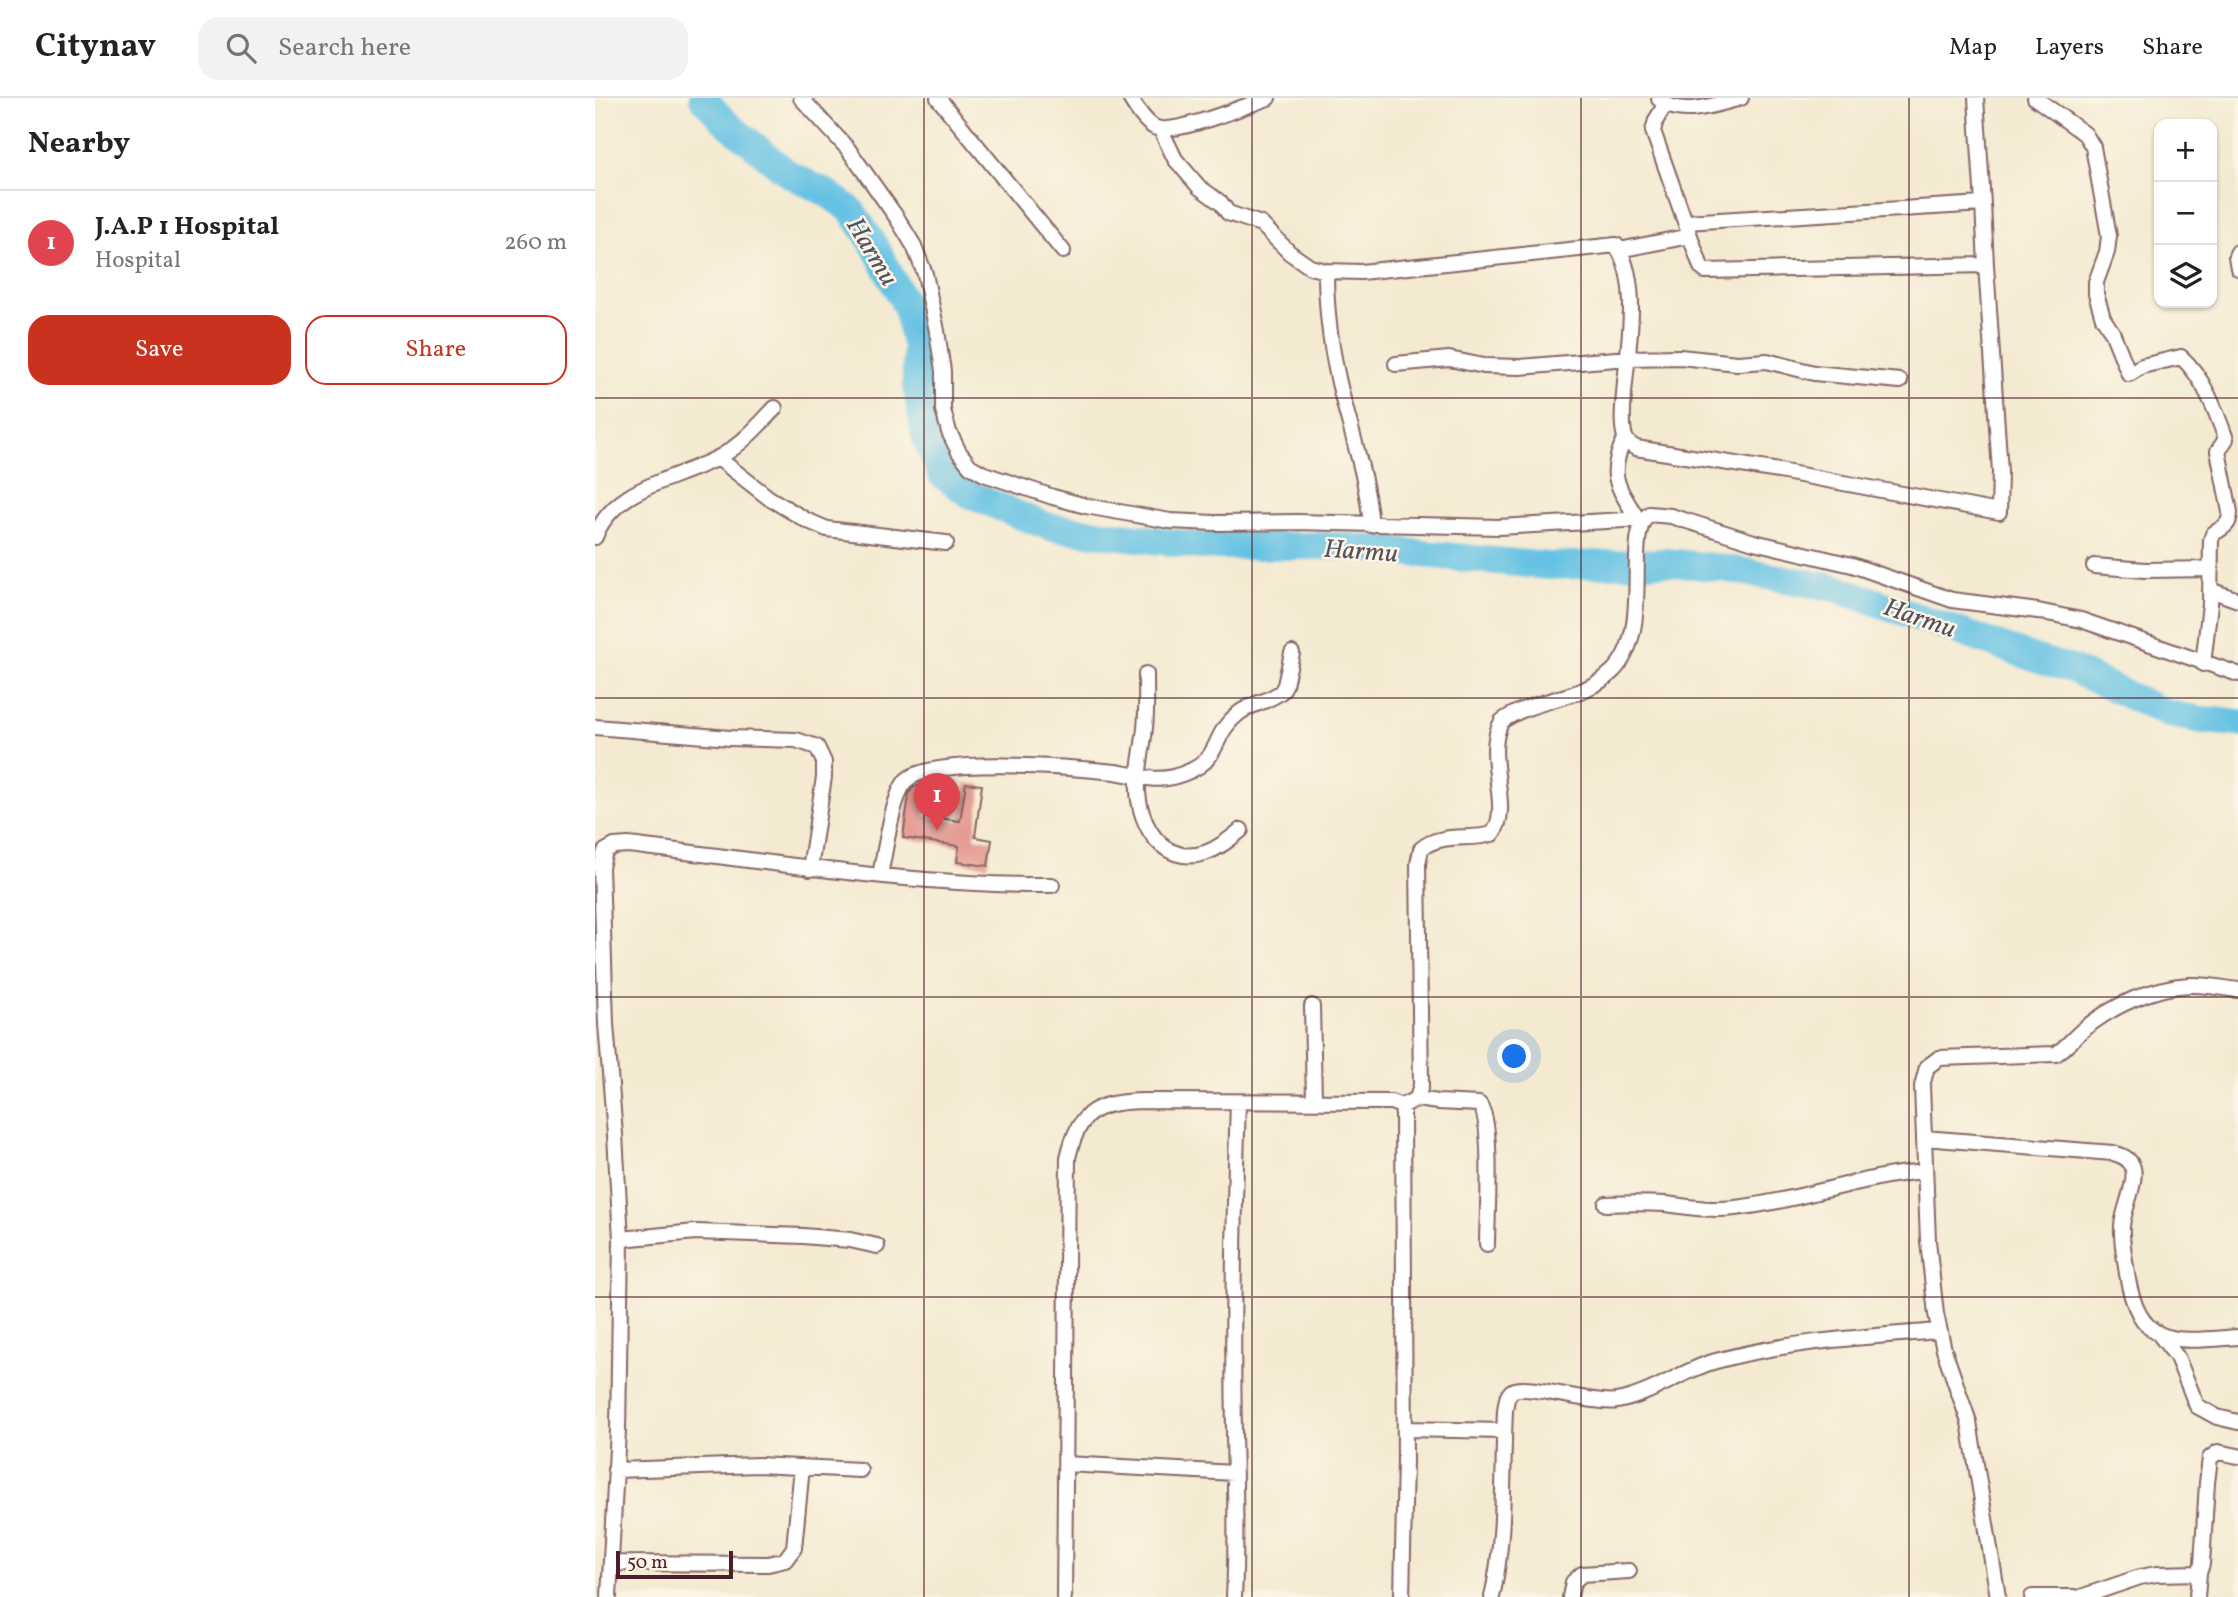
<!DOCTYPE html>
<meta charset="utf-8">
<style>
:root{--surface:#fff;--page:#f2f2f2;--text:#222;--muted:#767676;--line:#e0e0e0;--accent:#c8321e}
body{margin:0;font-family:Vollkorn,serif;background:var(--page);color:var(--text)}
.controls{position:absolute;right:21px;top:21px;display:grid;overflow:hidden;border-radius:14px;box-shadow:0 2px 5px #0004}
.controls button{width:63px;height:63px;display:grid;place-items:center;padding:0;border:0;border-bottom:2px solid var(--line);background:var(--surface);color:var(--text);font:35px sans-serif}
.scale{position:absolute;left:21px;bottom:18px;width:117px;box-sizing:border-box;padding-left:7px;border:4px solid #4a1f2b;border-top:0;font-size:19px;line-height:24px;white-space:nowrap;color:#4a1f2b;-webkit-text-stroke:5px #fcf5e5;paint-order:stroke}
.you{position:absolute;left:920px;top:959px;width:24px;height:24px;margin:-18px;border:5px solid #fff;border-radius:50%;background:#1a73e8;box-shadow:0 0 0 10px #1a73e833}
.badge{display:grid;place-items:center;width:46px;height:46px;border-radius:50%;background:var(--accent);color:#fff;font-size:23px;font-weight:700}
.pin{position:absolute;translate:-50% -58px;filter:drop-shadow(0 2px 4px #0008)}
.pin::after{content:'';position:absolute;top:37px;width:24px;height:21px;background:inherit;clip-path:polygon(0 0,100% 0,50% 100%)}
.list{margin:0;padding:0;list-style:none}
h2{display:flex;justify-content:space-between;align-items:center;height:91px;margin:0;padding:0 28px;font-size:30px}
h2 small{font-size:23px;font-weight:400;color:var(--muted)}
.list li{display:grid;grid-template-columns:46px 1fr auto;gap:21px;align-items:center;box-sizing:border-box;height:105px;padding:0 28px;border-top:2px solid var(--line)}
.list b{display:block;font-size:26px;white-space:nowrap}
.list p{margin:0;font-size:23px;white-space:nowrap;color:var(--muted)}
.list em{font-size:23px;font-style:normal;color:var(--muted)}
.actions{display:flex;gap:14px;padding:21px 28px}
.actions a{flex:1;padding:16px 0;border:2px solid var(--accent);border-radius:21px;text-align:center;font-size:24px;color:var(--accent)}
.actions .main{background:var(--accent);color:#fff}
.icon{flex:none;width:38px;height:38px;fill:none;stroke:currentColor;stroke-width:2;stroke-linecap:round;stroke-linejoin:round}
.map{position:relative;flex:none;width:1643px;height:1499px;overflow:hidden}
header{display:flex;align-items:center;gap:42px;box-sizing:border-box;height:98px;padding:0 35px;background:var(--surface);border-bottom:2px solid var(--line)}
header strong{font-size:33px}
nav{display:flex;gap:38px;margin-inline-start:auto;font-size:24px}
.search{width:490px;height:63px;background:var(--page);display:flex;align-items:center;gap:18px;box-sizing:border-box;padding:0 24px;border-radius:21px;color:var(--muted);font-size:26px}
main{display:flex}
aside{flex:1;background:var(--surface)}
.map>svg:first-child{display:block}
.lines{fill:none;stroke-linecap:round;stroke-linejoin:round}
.river{stroke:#66c2e4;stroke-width:28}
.building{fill:#e08b84}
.street-casing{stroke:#866665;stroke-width:18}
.street{stroke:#fff;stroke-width:14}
.grid{fill:none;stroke:#4a1f2b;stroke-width:2;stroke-opacity:0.55}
.labels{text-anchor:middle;stroke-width:5;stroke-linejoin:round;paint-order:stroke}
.water-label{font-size:26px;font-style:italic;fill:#525062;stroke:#fcf5e5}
</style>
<header>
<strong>Citynav</strong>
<div class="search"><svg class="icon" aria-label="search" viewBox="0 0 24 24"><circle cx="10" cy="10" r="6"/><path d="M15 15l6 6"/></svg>Search here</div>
<nav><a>Map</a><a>Layers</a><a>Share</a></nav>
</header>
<main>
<aside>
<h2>Nearby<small></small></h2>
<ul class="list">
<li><span class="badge" style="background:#e0444e">1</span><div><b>J.A.P 1 Hospital</b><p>Hospital</p></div><em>260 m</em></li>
</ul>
<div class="actions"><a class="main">Save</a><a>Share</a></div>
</aside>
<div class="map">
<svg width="1643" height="1499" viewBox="0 0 1643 1499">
<rect width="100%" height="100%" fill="#fcf5e5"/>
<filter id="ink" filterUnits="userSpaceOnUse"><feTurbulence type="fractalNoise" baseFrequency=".0143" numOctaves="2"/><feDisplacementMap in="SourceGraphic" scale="14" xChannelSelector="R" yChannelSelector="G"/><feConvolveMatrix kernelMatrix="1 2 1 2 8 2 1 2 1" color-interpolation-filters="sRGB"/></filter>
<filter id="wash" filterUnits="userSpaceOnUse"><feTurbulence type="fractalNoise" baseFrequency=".00686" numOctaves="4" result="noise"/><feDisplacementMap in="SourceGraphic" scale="28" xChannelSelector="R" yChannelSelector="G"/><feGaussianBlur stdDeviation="1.57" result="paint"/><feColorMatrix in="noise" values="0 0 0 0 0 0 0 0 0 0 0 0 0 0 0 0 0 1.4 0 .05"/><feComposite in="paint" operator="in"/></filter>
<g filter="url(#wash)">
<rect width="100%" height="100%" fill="#f4ead1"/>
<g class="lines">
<!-- river -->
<path class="river" d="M108,0L129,23L194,76L230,94L256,112L280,148L311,208L321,249V287L331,341L347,377L374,396L426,418L455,429L606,448H746L953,468L1070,464L1127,470L1241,490L1442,561L1477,571L1573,616L1607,622L1643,625"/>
</g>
<g id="blocks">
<!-- building -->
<path class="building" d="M327,685L334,686L330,718L365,723L371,685L387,687L380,739L397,742L393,768L362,764L364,748L308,740L314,696L317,691Z"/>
</g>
</g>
<g filter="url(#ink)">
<use href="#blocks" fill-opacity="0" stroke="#866665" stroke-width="2"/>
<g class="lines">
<defs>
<path id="street" d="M206,0L253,51L302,120L319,148L330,176L342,233L348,273V312L354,334L364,354L375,368L389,376L458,399L491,408L575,423L620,425L701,424L904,429L1048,421
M343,0L468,153
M535,0C541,10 549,23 559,29C576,39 652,7 673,0
M1440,0L1490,36L1498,49L1514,138L1512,154L1501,184V196L1508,220L1517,234L1534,276L1547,268L1586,259C1608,278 1621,313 1631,341L1623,353L1635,414C1635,428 1628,429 1618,436L1616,442L1615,506L1608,566
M1064,1C1085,21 1122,6 1146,0
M1070,7L1061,22L1058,33L1106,169L1110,173L1391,167L1388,106
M566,32L580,61L604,89L626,105L633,115L666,126L695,155L715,169L731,173L766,174L1021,147C1047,186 1032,252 1029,296C1028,309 1026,326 1030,339C1032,345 1036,347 1041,350L1184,373L1404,414L1405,374L1391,167
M1091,124L1388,106L1381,0
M1024,152L1095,138
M1643,154L1641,158L1643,170
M731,173C731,216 737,259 748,301C759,343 772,383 776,427
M801,266L854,261L889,268L925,269L1033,260L1085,259L1142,265L1172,263L1219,275L1305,283
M1030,340C1012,378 1022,387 1042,420
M123,360L174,400L211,422L232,431L351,445
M0,439C20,386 85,382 128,357C148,345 164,327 180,310
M1499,468L1550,472L1616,471
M1615,492L1643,502
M551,576C551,594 552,612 550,630C548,651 542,672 543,693C545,729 569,768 610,755C624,750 635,741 646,732
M0,629L135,640L201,642L222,649L229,664V679L215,771
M285,777C290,755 297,701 310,684C330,657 485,670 520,674C541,677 557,684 578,679C632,664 611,641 644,615C657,605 674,604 687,593L690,587L697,555
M717,908L719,1003
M822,1001L843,1004L884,1006C899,1021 892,1120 892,1146
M806,1008L822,1001L826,987L823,766L826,751C846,734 874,743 897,736C919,711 887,657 907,623C941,599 987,603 1018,573C1060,531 1027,437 1054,416L1076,418L1159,444L1257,467L1357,502L1443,513L1486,522L1643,576
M1329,1040L1518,1055C1526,1057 1535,1060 1538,1070C1542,1085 1528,1112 1527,1128C1526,1144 1530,1160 1532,1176C1544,1251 1579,1244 1643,1239
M1011,1106C1031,1105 1051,1105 1071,1106C1094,1109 1116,1113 1140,1110C1205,1103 1266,1078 1330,1073
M26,1141L101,1134L208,1138L255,1142L282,1148
M1564,1236L1582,1259L1602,1308L1622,1319L1643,1324
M810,1331L909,1333
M471,1366L640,1375
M20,1372L163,1367L265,1372
M16,1465L173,1466L190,1462L199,1450L207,1369
M14,1499L23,1332L26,1141L20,1037L11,926L6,769L10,753L19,748L33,747C174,763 315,788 457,787
M469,1499L473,1060C484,1010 504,1004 551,1003L796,1004L806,1008L808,1016L810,1362L807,1499
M639,1499C642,1444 640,1389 639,1334C637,1224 639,1114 643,1005
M897,1499C911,1438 907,1375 910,1313C911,1306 911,1298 917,1293C930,1284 997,1307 1022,1303C1057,1297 1087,1272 1121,1263C1194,1243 1270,1239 1344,1233
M975,1499L978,1484L987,1476L1034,1473
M1403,1499L1374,1324L1349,1252L1341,1216L1333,1143L1327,988L1332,969L1344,960L1461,956C1472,949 1479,939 1489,931C1517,908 1558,889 1594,887C1610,886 1627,890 1643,892
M1437,1499H1479
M1486,1499L1545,1479L1562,1476L1604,1475L1607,1466L1612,1385L1615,1360L1623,1354L1643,1358
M1602,1499L1604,1475"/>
</defs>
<!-- street casing -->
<use href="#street" class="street-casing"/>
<!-- street -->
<use href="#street" class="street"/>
</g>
</g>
<!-- grid -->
<path class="grid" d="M329,0V1499M657,0V1499M986,0V1499M1314,0V1499M0,300H1643M0,600H1643M0,899H1643M0,1199H1643"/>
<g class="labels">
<!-- water labels -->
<g class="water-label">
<text transform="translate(278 153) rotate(59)" y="9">Harmu</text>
<text transform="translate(766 452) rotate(4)" y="9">Harmu</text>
<text transform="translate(1325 519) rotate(19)" y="9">Harmu</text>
</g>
</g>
</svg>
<div class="controls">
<button>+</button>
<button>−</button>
<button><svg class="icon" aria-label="layers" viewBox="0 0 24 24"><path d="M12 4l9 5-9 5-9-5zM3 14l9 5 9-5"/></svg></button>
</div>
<div class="scale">50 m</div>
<div class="you"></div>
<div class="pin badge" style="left:342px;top:733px;background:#e0444e">1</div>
</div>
</main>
